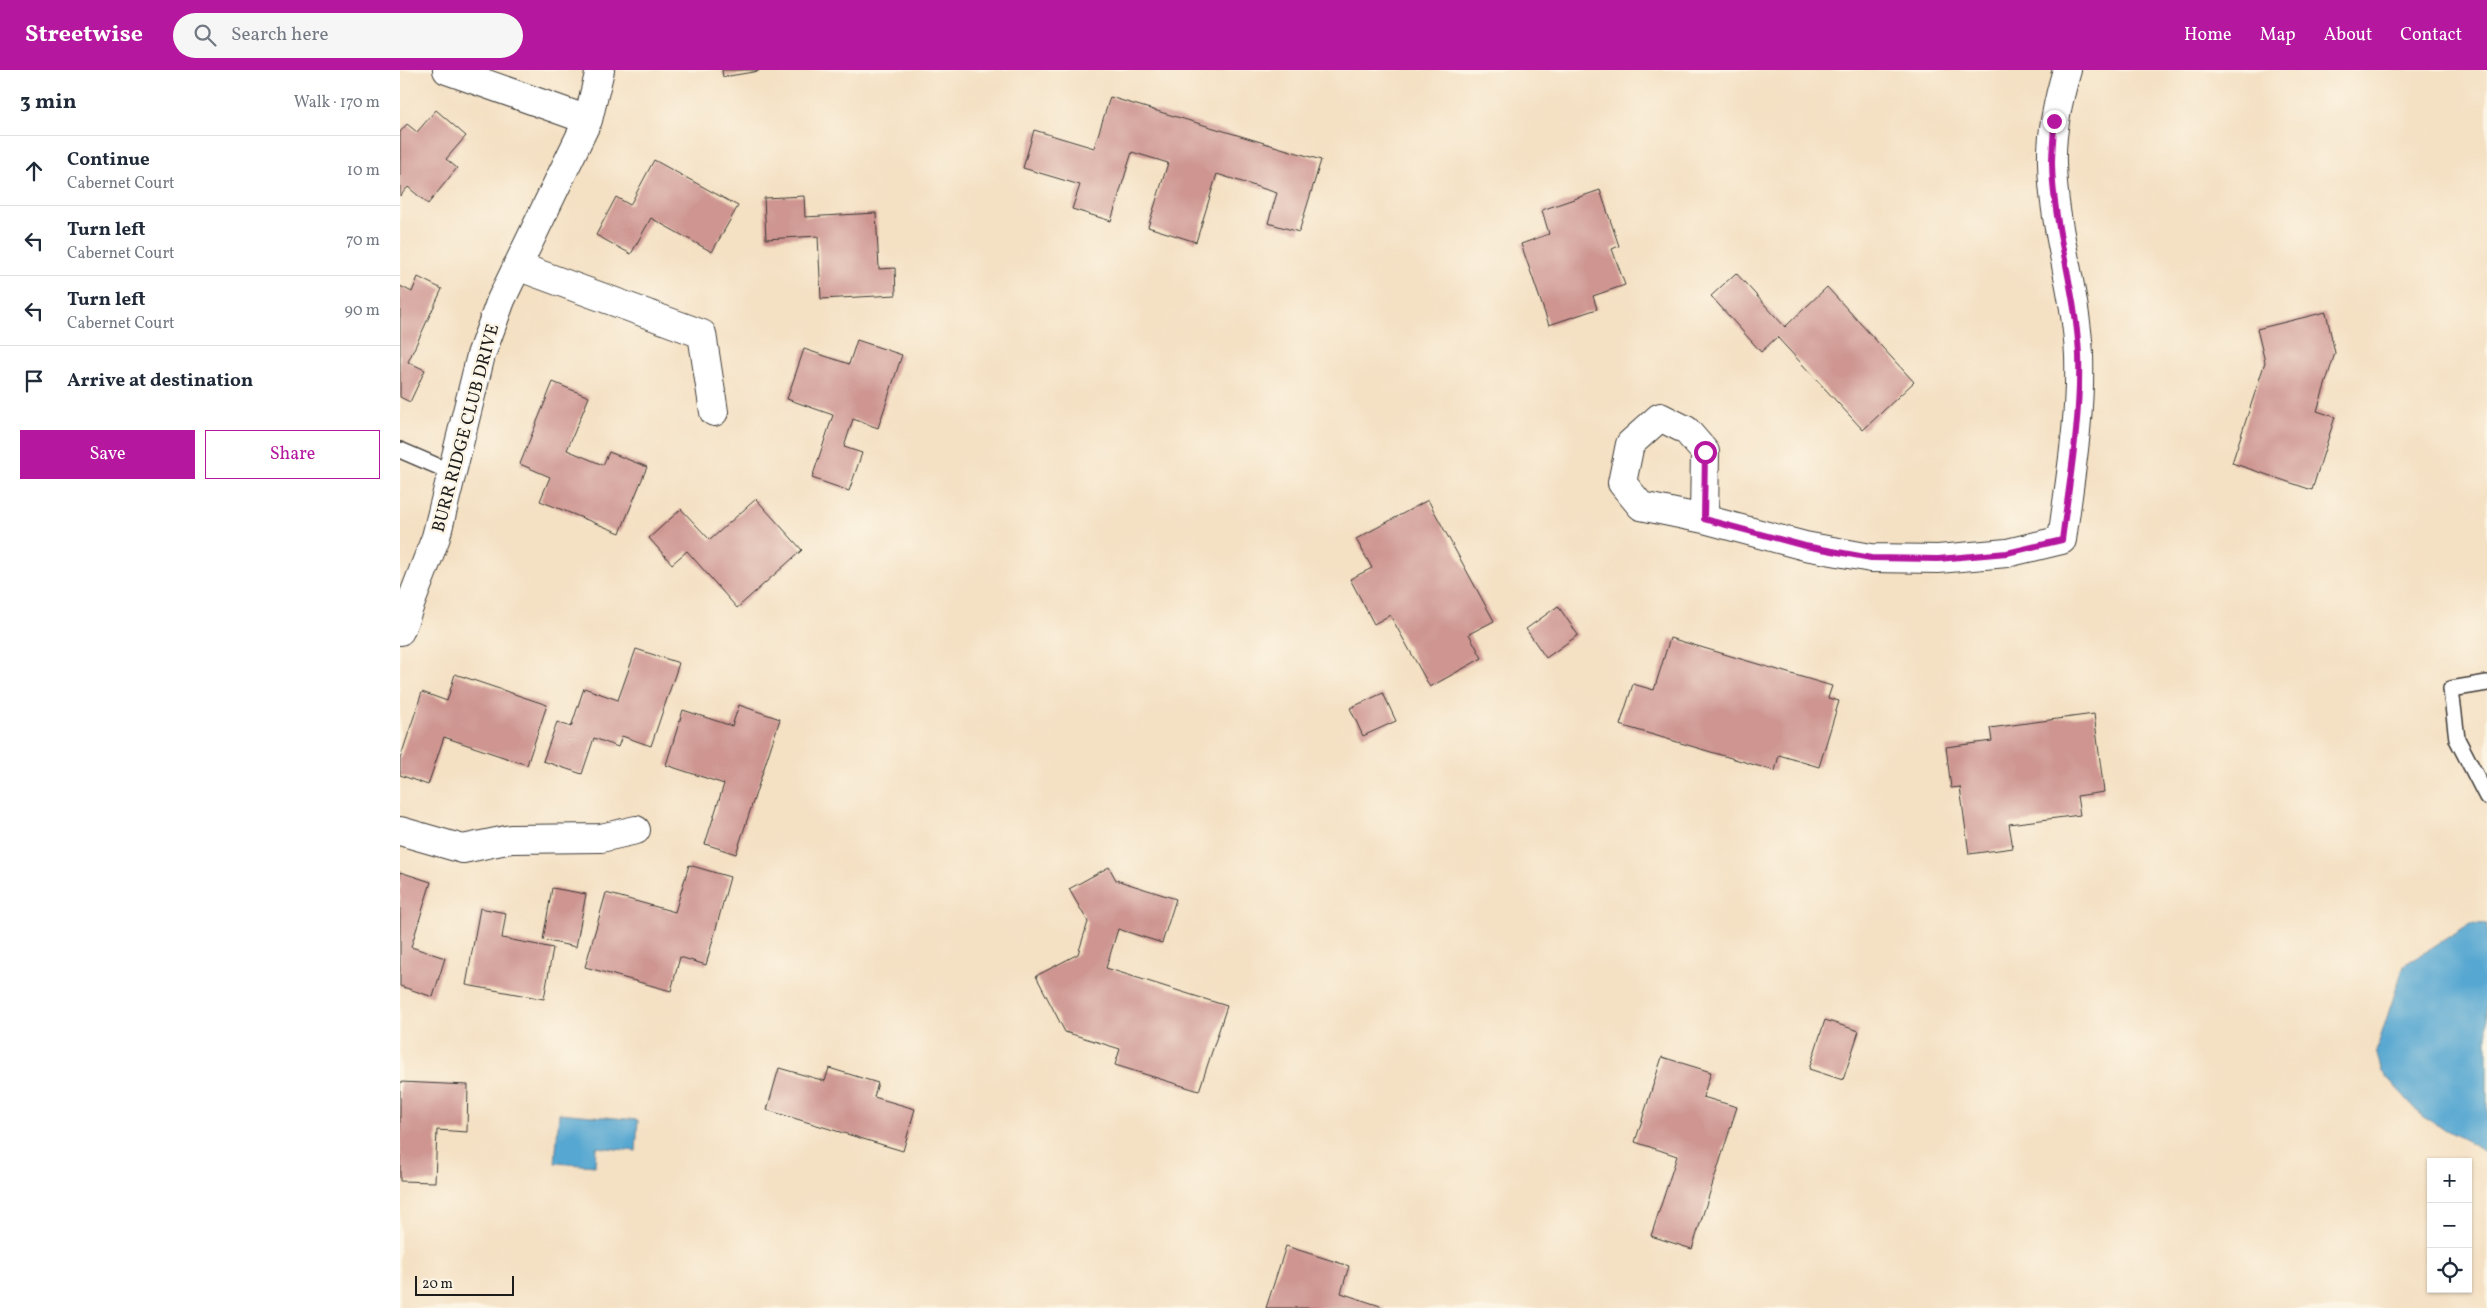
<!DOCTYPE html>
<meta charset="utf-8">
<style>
:root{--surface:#fff;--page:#f6f6f7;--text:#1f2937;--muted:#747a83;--line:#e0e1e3;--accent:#b5179e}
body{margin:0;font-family:Vollkorn,serif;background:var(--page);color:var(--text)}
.controls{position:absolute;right:15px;bottom:15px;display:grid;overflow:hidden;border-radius:0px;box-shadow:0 1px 4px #0004}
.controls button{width:45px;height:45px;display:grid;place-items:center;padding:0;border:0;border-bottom:1px solid var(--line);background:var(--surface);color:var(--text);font:25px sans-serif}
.scale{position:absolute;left:15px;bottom:12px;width:99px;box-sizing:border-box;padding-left:5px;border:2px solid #1c1c1c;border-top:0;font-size:14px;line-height:18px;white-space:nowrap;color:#1c1c1c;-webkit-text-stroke:4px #fcf5e5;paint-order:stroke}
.stop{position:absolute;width:15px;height:15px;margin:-11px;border:4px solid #b5179e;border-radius:50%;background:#fff}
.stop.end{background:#b5179e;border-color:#fff;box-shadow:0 1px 5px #0008}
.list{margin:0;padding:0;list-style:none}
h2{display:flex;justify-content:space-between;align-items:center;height:65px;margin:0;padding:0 20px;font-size:21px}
h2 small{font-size:16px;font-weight:400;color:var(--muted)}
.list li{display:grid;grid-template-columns:32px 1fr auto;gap:15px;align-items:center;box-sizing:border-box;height:70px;padding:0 20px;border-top:1px solid var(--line)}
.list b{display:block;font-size:19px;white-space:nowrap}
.list p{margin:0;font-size:16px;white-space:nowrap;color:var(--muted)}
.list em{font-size:16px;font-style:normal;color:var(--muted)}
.actions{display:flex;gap:10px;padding:15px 20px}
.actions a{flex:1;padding:11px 0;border:1px solid var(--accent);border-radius:0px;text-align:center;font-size:18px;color:var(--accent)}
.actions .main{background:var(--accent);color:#fff}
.icon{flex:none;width:28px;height:28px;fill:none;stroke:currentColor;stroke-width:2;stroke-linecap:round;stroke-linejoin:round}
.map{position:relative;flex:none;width:2087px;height:1238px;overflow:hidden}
header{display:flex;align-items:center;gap:30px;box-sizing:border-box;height:70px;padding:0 25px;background:var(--accent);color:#fff}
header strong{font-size:24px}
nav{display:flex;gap:28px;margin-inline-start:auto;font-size:18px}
.search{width:350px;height:45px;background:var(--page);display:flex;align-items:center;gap:12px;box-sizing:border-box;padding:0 18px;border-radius:28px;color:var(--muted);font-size:19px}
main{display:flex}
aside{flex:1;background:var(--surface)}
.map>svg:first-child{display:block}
.water{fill:#56a7d1;stroke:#396276}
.building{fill:#ce9591}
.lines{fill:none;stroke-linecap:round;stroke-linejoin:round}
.lane-casing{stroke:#3c3935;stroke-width:18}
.street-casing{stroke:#3c3935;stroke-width:30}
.lane{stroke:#fff;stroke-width:15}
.street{stroke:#fff;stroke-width:28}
.route{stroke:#b5179e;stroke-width:6}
.labels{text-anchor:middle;stroke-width:5;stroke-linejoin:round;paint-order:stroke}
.street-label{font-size:18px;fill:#1c1c1c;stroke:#fcf5e5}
</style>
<header>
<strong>Streetwise</strong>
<div class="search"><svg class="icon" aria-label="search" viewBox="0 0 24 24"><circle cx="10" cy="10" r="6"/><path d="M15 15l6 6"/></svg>Search here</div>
<nav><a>Home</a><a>Map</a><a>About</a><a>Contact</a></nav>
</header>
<main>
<aside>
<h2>3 min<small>Walk · 170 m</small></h2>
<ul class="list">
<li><svg class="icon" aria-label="ahead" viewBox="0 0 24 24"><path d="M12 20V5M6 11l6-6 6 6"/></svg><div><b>Continue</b><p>Cabernet Court</p></div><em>10 m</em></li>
<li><svg class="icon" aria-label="left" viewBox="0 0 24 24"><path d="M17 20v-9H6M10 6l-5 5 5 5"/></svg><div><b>Turn left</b><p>Cabernet Court</p></div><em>70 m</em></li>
<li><svg class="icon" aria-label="left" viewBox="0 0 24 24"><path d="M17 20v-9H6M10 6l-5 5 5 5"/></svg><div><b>Turn left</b><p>Cabernet Court</p></div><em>90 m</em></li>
<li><svg class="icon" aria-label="arrive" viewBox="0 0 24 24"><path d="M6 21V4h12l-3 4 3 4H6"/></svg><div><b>Arrive at destination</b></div></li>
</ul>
<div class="actions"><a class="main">Save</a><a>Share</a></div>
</aside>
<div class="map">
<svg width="2087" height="1238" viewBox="0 0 2087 1238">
<rect width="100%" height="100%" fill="#fcf5e5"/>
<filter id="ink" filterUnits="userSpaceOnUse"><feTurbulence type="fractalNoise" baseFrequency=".02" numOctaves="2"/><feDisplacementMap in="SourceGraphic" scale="10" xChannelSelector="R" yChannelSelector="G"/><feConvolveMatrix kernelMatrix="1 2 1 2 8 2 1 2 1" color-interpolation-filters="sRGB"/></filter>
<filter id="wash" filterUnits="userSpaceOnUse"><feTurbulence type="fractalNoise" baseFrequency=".0096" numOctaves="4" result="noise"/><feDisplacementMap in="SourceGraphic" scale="20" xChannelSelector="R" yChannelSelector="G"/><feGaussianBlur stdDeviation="1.12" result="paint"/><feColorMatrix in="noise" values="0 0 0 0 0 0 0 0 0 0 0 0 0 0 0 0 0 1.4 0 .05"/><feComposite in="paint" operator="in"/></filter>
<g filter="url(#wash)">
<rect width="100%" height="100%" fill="#f4e0c3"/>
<!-- water -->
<path class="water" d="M2071,853L2087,854V1082L2024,1048L1982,1002L1976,981L2004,895Z
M159,1043L238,1050L236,1081L196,1077L195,1096L155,1093Z"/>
<g id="blocks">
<!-- building -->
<path class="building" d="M322,0H359V1L323,7Z
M710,27L921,90L899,162L868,153L877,123L817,104L796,172L748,157L768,93L732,82L711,151L672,139L680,115L623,98L634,60L694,78Z
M36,40L66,66L46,89L57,98L28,134L8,117L0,126V62L7,54L17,62Z
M254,90L338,136L312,182L251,148L231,184L196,165L216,127L230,135Z
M1200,120L1219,176L1212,179L1225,215L1193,226L1197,239L1149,255L1121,174L1149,164L1142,140Z
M404,126L405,147L476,143L479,199L495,198L496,225L421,229L418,166L366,169L364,128Z
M1336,203L1385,257L1427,217L1514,312L1463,360L1377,267L1361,282L1311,226Z
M18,207L42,219L8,292L25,300L10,332L0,327V216L12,222Z
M1926,242L1935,283L1917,341L1935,347L1912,420L1832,393L1865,292L1857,259Z
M457,270L502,285L478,358L453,349L444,377L462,383L449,421L412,408L433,345L387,329L404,279L449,294Z
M153,312L189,327L167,380L203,395L209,382L247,397L220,463L140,431L150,407L120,394Z
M356,429L402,480L337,538L287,481L272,494L249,468L281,439L310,470Z
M1028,430L1094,551L1069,564L1082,588L1030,617L990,545L974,554L950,509L972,498L956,469Z
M1158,536L1178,565L1146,588L1126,559Z
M1270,568L1432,616L1428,628L1439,631L1419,697L1379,685L1375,701L1220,655L1233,614L1254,620Z
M236,579L279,593L251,676L222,666L218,677L194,668L182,704L143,691L157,652L171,657L184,618L218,630Z
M55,604L147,635L127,695L44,667L28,715L0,705V689L22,622L47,631Z
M983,623L996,651L963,666L950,638Z
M339,635L380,649L336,784L305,774L324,714L266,695L283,640L332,656Z
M1694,644L1704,722L1677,726L1680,745L1609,754L1613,778L1569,784L1560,717L1551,718L1546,677L1592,671L1590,658Z
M289,795L330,807L306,895L280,887L271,921L185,897L206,823L275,842Z
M709,797L716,810L776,829L762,873L718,859L706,898L827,936L799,1021L715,995L720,979L665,962L636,906L678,884L688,852L669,819Z
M0,802L31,812L11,877L45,888L33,927L0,916Z
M152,818L186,824L176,877L143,870Z
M80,838L106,843L102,868L153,878L144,929L66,915Z
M1425,950L1459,961L1443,1010L1409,999Z
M1262,987L1311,1002L1303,1027L1337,1037L1292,1179L1251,1166L1277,1086L1235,1072Z
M379,998L425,1011L429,998L478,1013L474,1027L515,1039L503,1081L367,1040Z
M0,1012L68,1015L67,1062L37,1060L35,1112L0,1111Z
M886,1176L949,1196L941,1223L986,1238H866Z"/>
</g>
</g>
<g filter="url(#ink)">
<use href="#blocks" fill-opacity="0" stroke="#3c3935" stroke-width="1"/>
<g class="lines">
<defs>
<path id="lane" d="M0,380L51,402
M2087,613L2051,619L2057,669L2087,727"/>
<path id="street" d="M47,0L188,50
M117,196L302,264L314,342
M1304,449L1305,382L1286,360L1260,347L1230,374L1222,413L1241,436L1304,449L1405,476L1471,488L1538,489L1607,483L1662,470C1670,408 1681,347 1679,285C1676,220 1653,158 1652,93C1651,62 1658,30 1667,0
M0,561L36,467L81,285L101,230L188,50L200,0
M0,761L63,779L111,769L201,768L236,760"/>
</defs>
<!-- lane casing -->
<use href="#lane" class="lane-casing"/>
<!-- street casing -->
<use href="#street" class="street-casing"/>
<!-- lane -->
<use href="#lane" class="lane"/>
<!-- street -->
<use href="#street" class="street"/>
</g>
</g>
<g class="lines" filter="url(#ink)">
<!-- route -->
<path class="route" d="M1305,382L1304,449L1405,476L1471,488L1538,489L1607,483L1662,470C1670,408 1681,347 1679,285C1676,220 1653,157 1652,93C1652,79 1654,65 1654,51"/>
</g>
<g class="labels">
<!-- street labels -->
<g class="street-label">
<text transform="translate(65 358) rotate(-75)" y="6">BURR RIDGE CLUB DRIVE</text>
</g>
</g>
</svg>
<div class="controls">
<button>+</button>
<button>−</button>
<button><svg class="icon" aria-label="locate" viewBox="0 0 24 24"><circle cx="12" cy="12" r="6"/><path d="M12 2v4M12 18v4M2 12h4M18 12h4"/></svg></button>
</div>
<div class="scale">20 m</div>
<div class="stop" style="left:1305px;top:382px"></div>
<div class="stop end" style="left:1654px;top:51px"></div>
</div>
</main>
